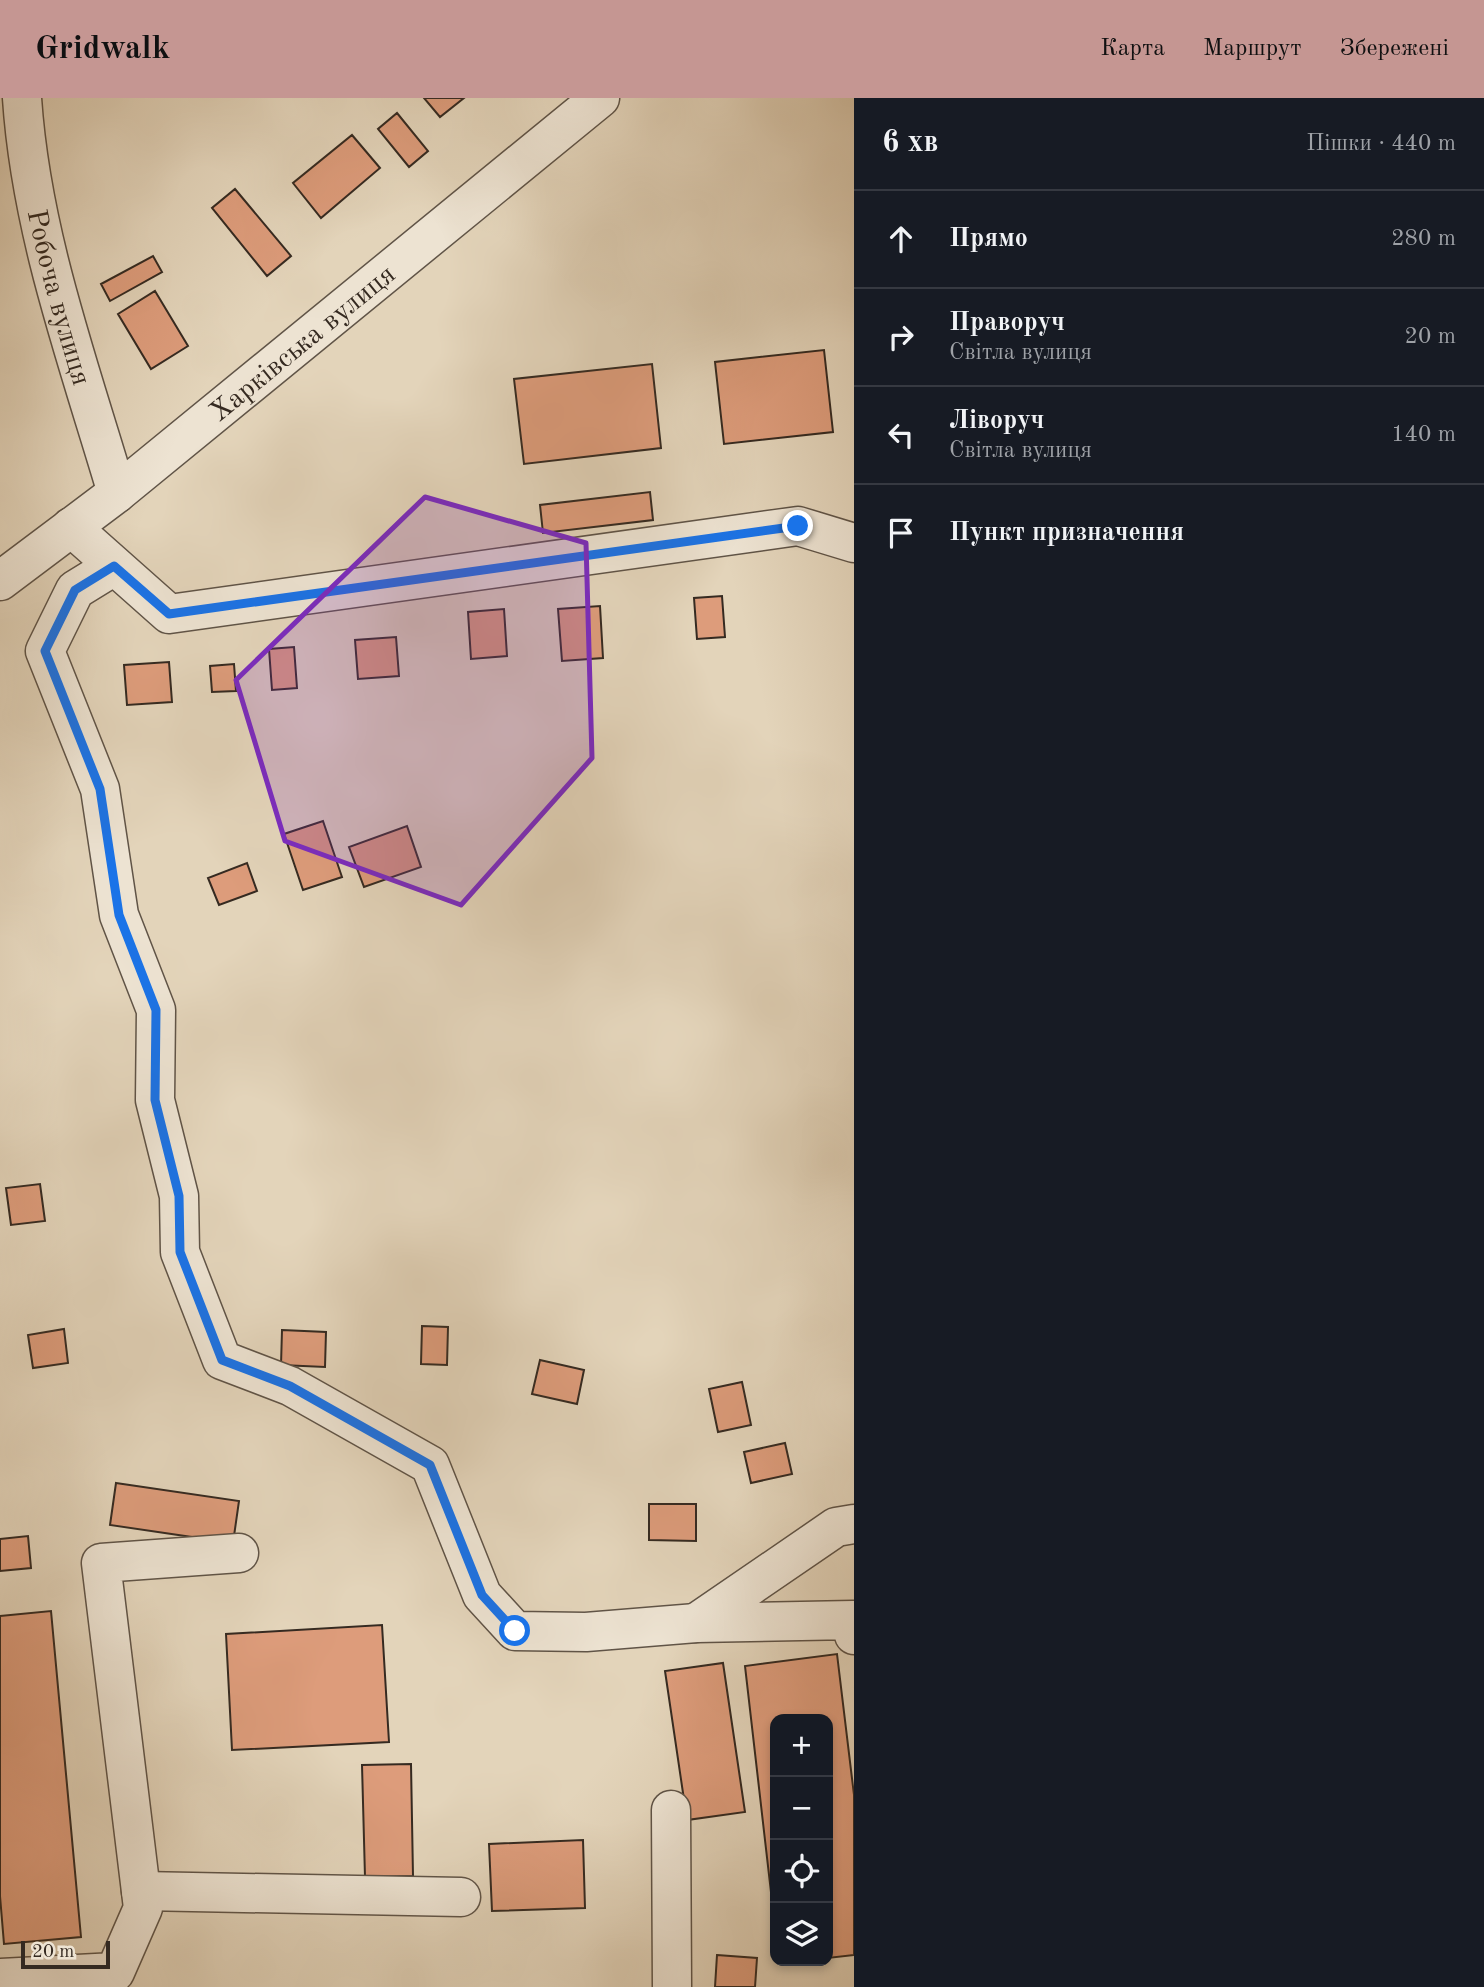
<!DOCTYPE html>
<html lang="uk">
<meta charset="utf-8">
<style>
:root{--surface:#171b24;--page:#20242c;--text:#f1f3f6;--muted:#9ea1a6;--line:#363941;--accent:#c59692}
body{margin:0;font-family:"Old Standard TT",serif;background:var(--page);color:var(--text)}
.controls{position:absolute;right:21px;bottom:21px;display:grid;overflow:hidden;border-radius:14px;box-shadow:0 4px 10px #0003}
.controls button{width:63px;height:63px;display:grid;place-items:center;padding:0;border:0;border-bottom:2px solid var(--line);background:var(--surface);color:var(--text);font:35px sans-serif}
.scale{position:absolute;left:21px;bottom:18px;width:89px;box-sizing:border-box;padding-left:7px;border:4px solid #352a21;border-top:0;font-size:19px;line-height:24px;white-space:nowrap;color:#352a21;-webkit-text-stroke:5px #ede3d2;paint-order:stroke}
.stop{position:absolute;width:21px;height:21px;margin:-16px;border:5px solid #1a73e8;border-radius:50%;background:#fff}
.stop.end{background:#1a73e8;border-color:#fff;box-shadow:0 2px 7px #0008}
.list{margin:0;padding:0;list-style:none}
h2{display:flex;justify-content:space-between;align-items:center;height:91px;margin:0;padding:0 28px;font-size:30px}
h2 small{font-size:23px;font-weight:400;color:var(--muted)}
.list li{display:grid;grid-template-columns:46px 1fr auto;gap:21px;align-items:center;box-sizing:border-box;height:98px;padding:0 28px;border-top:2px solid var(--line)}
.list b{display:block;font-size:26px;white-space:nowrap}
.list p{margin:0;font-size:23px;white-space:nowrap;color:var(--muted)}
.list em{font-size:23px;font-style:normal;color:var(--muted)}
.icon{flex:none;width:38px;height:38px;fill:none;stroke:currentColor;stroke-width:2;stroke-linecap:round;stroke-linejoin:round}
.map{position:relative;flex:none;width:854px;height:1889px;overflow:hidden}
header{display:flex;align-items:center;gap:42px;box-sizing:border-box;height:98px;padding:0 35px;background:var(--accent);color:#111}
header strong{font-size:33px}
nav{display:flex;gap:38px;margin-inline-start:auto;font-size:24px}
main{display:flex}
aside{flex:1;background:var(--surface)}
.map>svg:first-child{display:block}
.building{fill:#dd9c7b;stroke:#352a21;stroke-width:2}
.lines{fill:none;stroke-linecap:round;stroke-linejoin:round}
.minor-casing{stroke:#605447;stroke-width:41}
.minor{stroke:#ede3d2;stroke-width:38}
.route{stroke:#1a73e8;stroke-width:9}
.marked{fill:#7b2cbf;fill-opacity:0.2;stroke:#7b2cbf;stroke-width:5;stroke-linejoin:round}
.labels{text-anchor:middle;stroke-width:5;stroke-linejoin:round;paint-order:stroke}
.street-label{font-size:28px;fill:#352a21;stroke:#ede3d2}
</style>
<header>
<strong>Gridwalk</strong>
<nav><a>Карта</a><a>Маршрут</a><a>Збережені</a></nav>
</header>
<main>
<div class="map">
<svg width="854" height="1889" viewBox="0 0 854 1889">
<rect width="100%" height="100%" fill="#e3d4ba"/>
<filter id="stains"><feTurbulence type="fractalNoise" baseFrequency=".00286" numOctaves="4"/><feColorMatrix values="0 0 0 0 .2 0 0 0 0 .09 0 0 0 0 .02 0 0 0 .5 -.17"/></filter>
<radialGradient id="worn" r=".72"><stop offset=".6" stop-color="#630" stop-opacity="0"/><stop offset="1" stop-color="#630" stop-opacity=".3"/></radialGradient>
<!-- building -->
<path class="building" d="M424,0H464L440,19Z
M397,15L428,53L409,69L378,31Z
M352,37L380,70L321,120L293,85Z
M235,91L291,158L267,178L212,110Z
M153,158L162,174L110,203L101,186Z
M155,193L188,248L151,271L118,216Z
M824,252L833,334L724,346L715,264Z
M652,266L661,350L524,366L514,281Z
M650,394L653,422L543,435L540,407Z
M722,498L725,539L697,541L694,500Z
M600,508L603,560L562,563L558,511Z
M504,511L507,558L471,561L468,514Z
M396,539L399,578L358,581L355,542Z
M294,549L297,590L272,592L269,551Z
M169,564L172,604L127,607L124,567Z
M234,566L236,593L212,594L210,568Z
M323,723L342,779L303,792L284,736Z
M407,728L421,769L364,789L349,749Z
M247,765L257,793L219,807L208,780Z
M40,1086L45,1123L11,1127L6,1090Z
M422,1228L448,1229L447,1267L421,1266Z
M64,1231L68,1265L33,1270L28,1237Z
M282,1232L326,1234L325,1269L281,1267Z
M540,1262L584,1272L577,1306L532,1296Z
M742,1284L751,1327L718,1334L709,1291Z
M785,1345L792,1376L751,1385L744,1354Z
M116,1385L239,1403L233,1445L110,1427Z
M649,1406H696V1443L649,1442Z
M28,1438L31,1470L0,1473V1441Z
M51,1513L81,1839L4,1846L0,1798V1518Z
M382,1527L389,1644L232,1652L226,1536Z
M837,1556L854,1697V1857L828,1860V1621H775V1829L745,1568Z
M723,1565L745,1714L687,1722L665,1573Z
M411,1666L413,1778L365,1779L362,1667Z
M583,1742L585,1810L492,1813L489,1746Z
M717,1857L757,1860L755,1889H715Z"/>
<g class="lines">
<defs>
<g id="minor">
<path id="s1" d="M22,0C31,136 79,266 117,395"/>
<path d="M71,429L169,516L798,428L854,445"/>
<path d="M114,468L75,492L45,553L100,691L119,817L156,912L155,1002L179,1098L180,1154L222,1262L290,1288L430,1367L482,1497L515,1533L586,1534L696,1525L853,1522L854,1537"/>
<path id="s2" d="M0,483L117,395L600,0"/>
<path d="M696,1525L836,1429L854,1426"/>
<path d="M671,1712L672,1889"/>
<path d="M141,1793L461,1799"/>
<path d="M0,1880L115,1874L143,1810L101,1465L239,1455"/>
</g>
</defs>
<!-- minor casing -->
<use href="#minor" class="minor-casing"/>
<!-- minor -->
<use href="#minor" class="minor"/>
</g>
<g class="lines">
<!-- route -->
<path class="route" d="M515,1533L482,1497L430,1367L290,1288L222,1262L180,1154L179,1098L155,1002L156,912L119,817L100,691L45,553L75,492L114,468L169,516L798,428"/>
</g>
<!-- marked area -->
<path class="marked" d="M425,399L586,445L592,660L461,807L285,743L236,582Z"/>
<g class="labels">
<!-- street labels -->
<g class="street-label">
<text dy="10" stroke="none"><textPath href="#s1" startOffset="203">Робоча вулиця</textPath></text>
<text dy="10" stroke="none"><textPath href="#s2" startOffset="385">Харківська вулиця</textPath></text>
</g>
</g>
<rect width="100%" height="100%" filter="url(#stains)"/>
<rect width="100%" height="100%" fill="url(#worn)"/>
</svg>
<div class="controls">
<button>+</button>
<button>−</button>
<button><svg class="icon" aria-label="locate" viewBox="0 0 24 24"><circle cx="12" cy="12" r="6"/><path d="M12 2v4M12 18v4M2 12h4M18 12h4"/></svg></button>
<button><svg class="icon" aria-label="layers" viewBox="0 0 24 24"><path d="M12 4l9 5-9 5-9-5zM3 14l9 5 9-5"/></svg></button>
</div>
<div class="scale">20 m</div>
<div class="stop" style="left:515px;top:1533px"></div>
<div class="stop end" style="left:798px;top:428px"></div>
</div>
<aside>
<h2>6 хв<small>Пішки · 440 m</small></h2>
<ul class="list">
<li><svg class="icon" aria-label="ahead" viewBox="0 0 24 24"><path d="M12 20V5M6 11l6-6 6 6"/></svg><div><b>Прямо</b></div><em>280 m</em></li>
<li><svg class="icon" aria-label="right" viewBox="0 0 24 24"><path d="M7 20v-9h11M14 6l5 5-5 5"/></svg><div><b>Праворуч</b><p>Світла вулиця</p></div><em>20 m</em></li>
<li><svg class="icon" aria-label="left" viewBox="0 0 24 24"><path d="M17 20v-9H6M10 6l-5 5 5 5"/></svg><div><b>Ліворуч</b><p>Світла вулиця</p></div><em>140 m</em></li>
<li><svg class="icon" aria-label="arrive" viewBox="0 0 24 24"><path d="M6 21V4h12l-3 4 3 4H6"/></svg><div><b>Пункт призначення</b></div></li>
</ul>
</aside>
</main>
